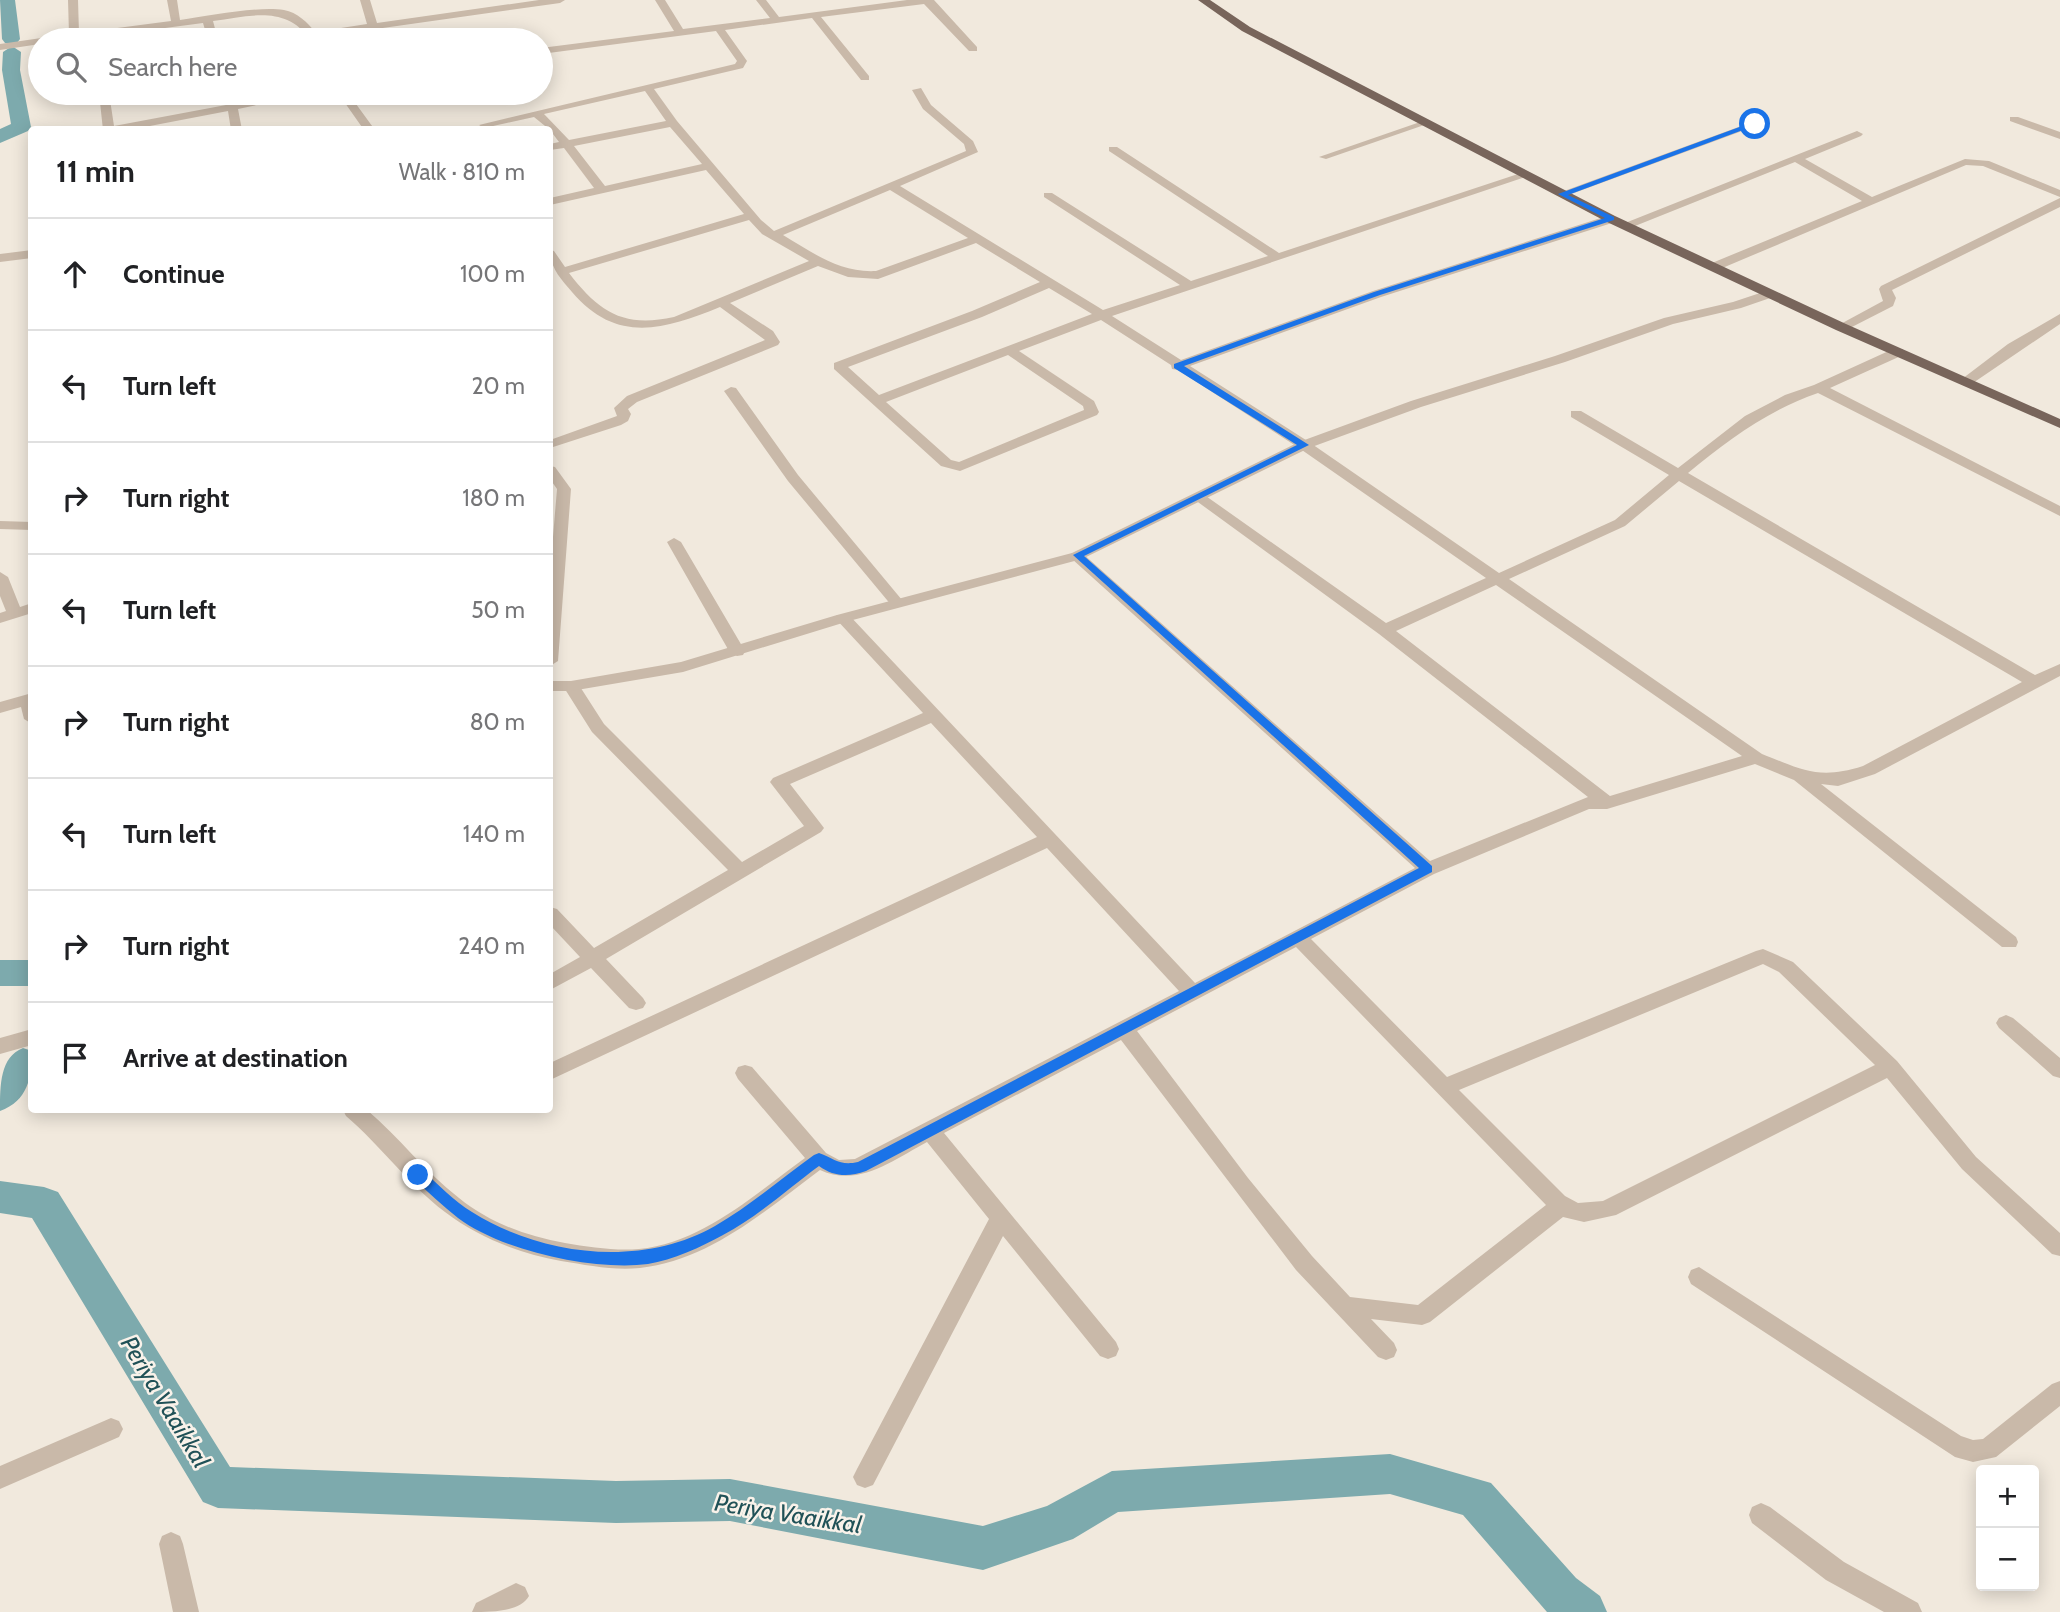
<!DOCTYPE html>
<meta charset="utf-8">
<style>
:root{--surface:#fff;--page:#f6f6f6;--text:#202124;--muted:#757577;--line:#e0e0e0}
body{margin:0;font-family:Cabin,sans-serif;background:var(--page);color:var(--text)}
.controls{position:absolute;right:21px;bottom:21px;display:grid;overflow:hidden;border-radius:7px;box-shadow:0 4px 18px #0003}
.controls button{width:63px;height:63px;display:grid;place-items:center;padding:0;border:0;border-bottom:2px solid var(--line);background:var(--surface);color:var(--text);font:35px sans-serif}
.stop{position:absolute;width:21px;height:21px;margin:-16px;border:5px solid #1a73e8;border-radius:50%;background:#fff}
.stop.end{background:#1a73e8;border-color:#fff;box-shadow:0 2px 7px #0008}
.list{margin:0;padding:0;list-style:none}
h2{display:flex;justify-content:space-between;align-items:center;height:91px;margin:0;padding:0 28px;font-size:30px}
h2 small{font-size:23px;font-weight:400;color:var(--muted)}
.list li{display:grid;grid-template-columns:46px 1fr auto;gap:21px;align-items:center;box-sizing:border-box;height:112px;padding:0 28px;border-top:2px solid var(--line)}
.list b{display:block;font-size:26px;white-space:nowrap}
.list em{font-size:23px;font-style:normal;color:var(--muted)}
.icon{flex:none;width:38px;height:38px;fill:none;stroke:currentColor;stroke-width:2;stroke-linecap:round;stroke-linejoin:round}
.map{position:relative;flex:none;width:2060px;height:1612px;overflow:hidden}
.search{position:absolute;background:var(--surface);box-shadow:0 4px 18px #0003;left:28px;top:28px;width:525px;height:77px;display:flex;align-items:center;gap:18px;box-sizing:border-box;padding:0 24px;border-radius:38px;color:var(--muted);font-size:26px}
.panel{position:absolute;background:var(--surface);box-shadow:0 4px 18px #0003;left:28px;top:126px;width:525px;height:987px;border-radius:7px}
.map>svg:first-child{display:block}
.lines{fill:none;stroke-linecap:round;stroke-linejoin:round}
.canal{fill:#7daaad;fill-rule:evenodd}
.service{fill:#c9b9a9;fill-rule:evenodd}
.minor{fill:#c9b9a9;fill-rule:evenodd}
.tertiary{fill:#c9b9a9;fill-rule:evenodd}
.primary{fill:#78655b;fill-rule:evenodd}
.route{fill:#1a73e8}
.labels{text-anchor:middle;stroke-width:5;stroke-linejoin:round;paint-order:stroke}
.near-water-label{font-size:24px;font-style:italic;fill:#205157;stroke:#f9f2ea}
</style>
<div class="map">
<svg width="2060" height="1612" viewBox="0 0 2060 1612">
<rect width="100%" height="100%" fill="#f1e9dd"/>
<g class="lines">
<!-- canal -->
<path class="canal" d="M0,0H15L20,39L17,43H5L2,39Z
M12,46L21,52L20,70L31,127L28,131L0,143V129L11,124L2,70L3,52Z
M0,960H32V986H0Z
M23,1048L32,1051C32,1077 28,1101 0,1111C0,1085 0,1057 23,1048Z
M0,1181L44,1187L58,1192L230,1467L616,1481L730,1479L983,1526L1047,1506L1112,1471L1390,1454L1491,1483L1576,1578L1600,1596L1607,1612H1547L1463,1515L1390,1494L1118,1512L1073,1539L983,1570L730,1521L616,1523L218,1508L203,1502L32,1218L0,1213Z"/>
<!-- service -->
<path class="service" d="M1423,121L1430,123L1326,159L1319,157Z"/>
<!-- minor -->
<path class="minor" d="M68,0H78L79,33L171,21L167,0H177L180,20C209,16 257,6 284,10C297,12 308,23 315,32L367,24L360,0H370L377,23L539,0H565L560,3L319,37L321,40H311C285,5 252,16 213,21L218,40H208L203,23L74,40H40V44L0,50V44L69,34Z
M655,0H665L683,29L770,18L756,0H766L779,17L907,0H934L977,47V51H969L924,4L821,17L869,76V80H861L812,18L725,30L747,61L743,68L654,89L677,121L761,220L774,231L966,151L964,144L923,109L912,90L921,88L931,105L973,141L978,152L900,186L1103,310L1180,285L1044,197V193H1052L1191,281L1268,256L1109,151V147H1117L1279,253L1521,173L1531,175L1112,316L1181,360L1373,291L1607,216H1615V222L1381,297L1190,366L1309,442L1499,573L1615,520L1669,475L1571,417V411H1581L1678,468L1745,416L1785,395L1814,385L1893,349H1903V355L1830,388L2060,506V516L1818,393C1768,410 1728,440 1688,473L2035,675L2060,664V676L1875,774L1838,786L1821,784L2016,937L2018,942L2016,947H2002L1794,780L1755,764L1607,809H1589L1434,874L1311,939L1447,1077L1756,951L1763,949L1793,962L1897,1061L1976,1157L2060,1233V1256L2052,1254L1962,1169L1887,1078L1616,1215L1584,1222L1563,1217L1430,1322L1422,1325L1371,1319L1394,1343L1397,1350L1394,1357L1386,1360L1378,1357L1296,1270L1121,1040L944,1133L1116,1342L1119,1349L1116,1356L1108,1359L1100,1356L1003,1236L873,1485L865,1488L857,1485L853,1477L857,1469L989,1219L927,1142C893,1160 859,1188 820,1170C766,1210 709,1261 640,1268C614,1271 587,1265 561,1261C519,1253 479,1238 445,1212C408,1184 381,1146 346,1116L343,1110H367C399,1137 425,1172 459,1198C490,1223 526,1236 565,1243C589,1247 615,1251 639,1249C703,1243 756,1193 805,1158L738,1079L735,1073L738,1067L745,1065L752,1067L826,1153L839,1160L855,1159L1179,991L1047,848L550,1080V1063L1037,837L931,723L790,784L821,824L824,828L821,832L606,959L643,998L646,1003L643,1008L636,1010L629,1008L591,968L550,990V974L580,957L550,925V907L557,909L594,948L728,870L592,732L563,686L565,682H577L604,724L742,862L804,826L773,786L770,782L773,778L923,713L835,618L837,615H849L1195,983L1415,868L1072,559L1069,556L1072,553H1082L1430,861L1588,797L1379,634L1191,497L1198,493L1203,494L1386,623L1486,578L1299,448L1178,370L1172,369L1171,365L1101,320L1019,351L1094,401L1099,412L1097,415L960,471L941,466L834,369V363L972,311L1040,282L976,243L878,279L848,277L818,266L730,303L773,331L780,342L778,345L637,402L628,409L631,414L628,421L621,425L550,448V440L617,416L614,408L627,396L765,340L720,307C664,330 616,344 572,292C561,279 550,268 550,250L554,251L565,267L744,214L706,170L550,205V198L594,188L564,148L550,150V144L559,142L550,130L534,117L484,128L479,125L735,64L737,61L716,31L541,54V48L674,31ZM645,91L666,121L569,140L544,114ZM670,127L702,164L605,186L574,146ZM890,190L968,238L876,271C840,273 813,253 783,235ZM749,220L762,234L809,261L674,317C623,328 599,312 569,273ZM1049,288L1092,314L879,395L848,367L982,317ZM1008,355L1083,406L1084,410L959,462L951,460L886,402ZM1679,481L2022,682L1863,766C1819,780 1803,770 1762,754L1509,579L1625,526ZM1496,585L1742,756L1610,796L1396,631ZM1296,947L1546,1205L1418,1305L1350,1297L1312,1256L1248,1178L1137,1031ZM1763,964L1779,972L1875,1065L1603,1201L1578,1203L1565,1196L1459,1090Z
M99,93H109L114,126L226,105L224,93H234L237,103L292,93H313L238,109L242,130H231L228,111L129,130H103Z
M338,93H348L375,130H364Z
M2010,117H2018L2060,132V139L2010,121Z
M1752,122L1761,124L1566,196L1556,194Z
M1857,131L1863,134L1861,136L1805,159L1872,197L1965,159L1989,161L2060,190V197L1983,166L1966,165L1720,269H1712V263L1862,201L1795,162L1630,228L1620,225Z
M2060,198V207L1892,290L1896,298L1893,306L1846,330H1836L1835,327L1883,301L1879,289L1881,286Z
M32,250V258L0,262V254Z
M731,387L736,388L798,475L902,600L905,603L902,606H892L788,481L724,391Z
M550,466L555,467L571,489L558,661L550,666V573L557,489L550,479Z
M674,538L681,542L745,651L743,655L737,656L729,651L667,542Z
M0,572L8,577L20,607L32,603V613L0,623V613L6,611L0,596Z
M32,693V724L24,719L21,707L0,713V702Z
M2006,1015L2013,1018L2060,1058V1078L2053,1076L1999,1028L1996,1023L1999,1018Z
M32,1029V1045L0,1054V1038Z
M1699,1267L1961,1436L1973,1440L1983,1439L2052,1384L2060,1381V1406L1996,1457L1973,1462L1955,1457L1691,1284L1688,1277L1691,1270Z
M111,1418L119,1421L123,1429L119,1437L0,1489V1466Z
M1761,1503L1770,1507L1844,1562L1918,1603L1922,1612H1884L1826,1580L1752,1523L1749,1515L1752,1507Z
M171,1532L180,1536L183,1544L199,1612H173L159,1544L162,1536Z
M516,1583L525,1587L529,1596C520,1612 492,1612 472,1612L476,1603Z"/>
<!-- tertiary -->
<path class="tertiary" d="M1769,290L1775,294L1773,297L1741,308L1673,324L1565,362L1421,407L1309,448L1082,559L849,621L683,672L571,691H550V681H571L681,662L837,615L1072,553L1299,442L1411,401L1555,356L1664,318L1733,302Z
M2060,314V324L1970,385L1965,386L1958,382L2008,344Z
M0,521L32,522V530L0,529Z"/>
<!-- primary -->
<path class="primary" d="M1198,0H1210L1250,27L1615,216L1846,324L2060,419V428L1836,330L1607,222L1242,31Z"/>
</g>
<!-- route -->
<path class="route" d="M1753,122L1759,124L1568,195L1614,217V220L1380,295L1184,366L1309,445L1084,556L1432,866V872L866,1171C849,1177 834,1177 819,1166C789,1188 756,1218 723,1235C701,1247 673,1260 648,1264C594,1271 502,1251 458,1218C443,1206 428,1192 414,1179V1171H423C439,1185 454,1201 472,1212C542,1256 642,1268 715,1226C750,1206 782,1178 814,1155L819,1153C835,1159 840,1166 858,1162L1419,868L1073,555L1297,445L1174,368V364L1374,292L1605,218L1558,194Z"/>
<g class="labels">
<!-- near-water labels -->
<g class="near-water-label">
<text transform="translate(165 1402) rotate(59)" y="8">Periya Vaaikkal</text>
<text transform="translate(788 1514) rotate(9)" y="8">Periya Vaaikkal</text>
</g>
</g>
</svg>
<div class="controls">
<button>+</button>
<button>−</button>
</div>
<div class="stop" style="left:1755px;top:124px"></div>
<div class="stop end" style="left:418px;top:1175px"></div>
<div class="search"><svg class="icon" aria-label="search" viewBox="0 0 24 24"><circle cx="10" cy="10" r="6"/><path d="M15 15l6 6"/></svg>Search here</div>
<section class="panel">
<h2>11 min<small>Walk · 810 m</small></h2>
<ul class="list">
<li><svg class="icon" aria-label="ahead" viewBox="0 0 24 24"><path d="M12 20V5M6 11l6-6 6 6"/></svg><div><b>Continue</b></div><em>100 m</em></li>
<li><svg class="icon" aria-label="left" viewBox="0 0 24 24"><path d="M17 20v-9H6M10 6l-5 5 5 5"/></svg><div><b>Turn left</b></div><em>20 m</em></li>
<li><svg class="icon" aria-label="right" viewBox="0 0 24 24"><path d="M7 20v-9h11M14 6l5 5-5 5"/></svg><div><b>Turn right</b></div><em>180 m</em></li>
<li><svg class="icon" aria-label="left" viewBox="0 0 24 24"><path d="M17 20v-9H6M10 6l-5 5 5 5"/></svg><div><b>Turn left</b></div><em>50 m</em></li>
<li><svg class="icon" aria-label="right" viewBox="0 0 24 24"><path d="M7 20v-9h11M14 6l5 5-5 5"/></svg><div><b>Turn right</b></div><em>80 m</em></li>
<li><svg class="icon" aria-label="left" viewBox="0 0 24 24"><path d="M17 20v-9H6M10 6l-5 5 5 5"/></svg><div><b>Turn left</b></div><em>140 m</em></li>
<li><svg class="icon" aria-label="right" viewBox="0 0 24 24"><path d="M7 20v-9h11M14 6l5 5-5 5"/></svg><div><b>Turn right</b></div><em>240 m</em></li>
<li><svg class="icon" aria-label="arrive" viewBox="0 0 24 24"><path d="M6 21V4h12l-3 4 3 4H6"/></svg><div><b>Arrive at destination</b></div></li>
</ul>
</section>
</div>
